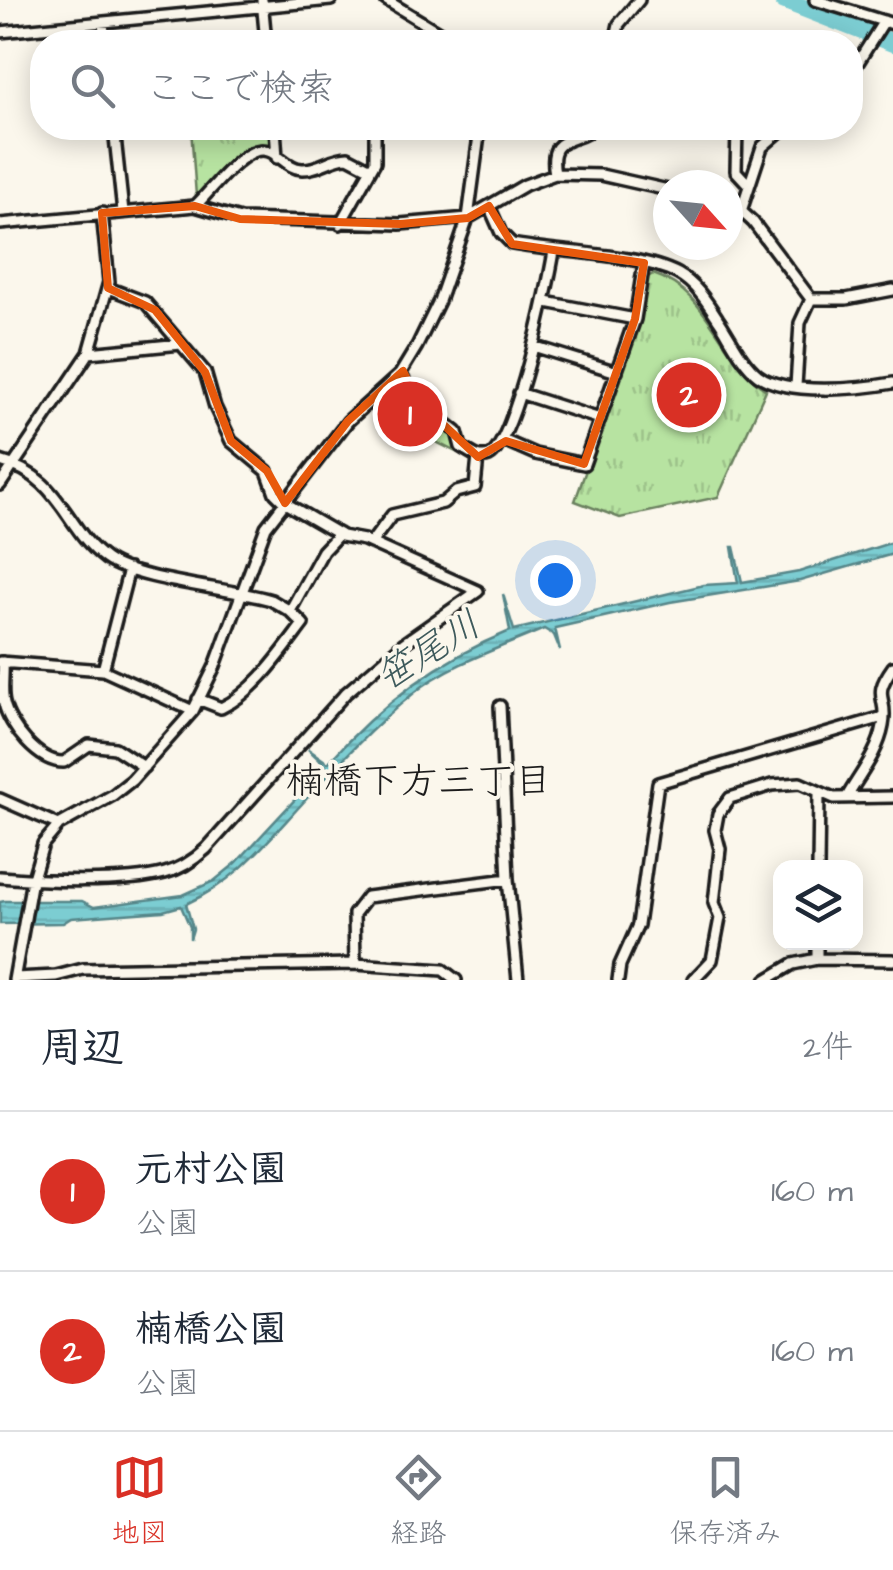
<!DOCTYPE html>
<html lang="ja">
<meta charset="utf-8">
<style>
:root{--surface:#fff;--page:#f2f2f3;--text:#1f2937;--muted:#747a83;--line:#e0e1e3;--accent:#d93025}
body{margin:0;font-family:"Architects Daughter","Klee One",sans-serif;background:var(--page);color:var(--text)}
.controls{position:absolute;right:30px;bottom:30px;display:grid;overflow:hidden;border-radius:20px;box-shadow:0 5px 25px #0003}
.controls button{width:90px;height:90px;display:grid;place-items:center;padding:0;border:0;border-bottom:2px solid var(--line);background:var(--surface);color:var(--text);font:50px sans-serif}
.compass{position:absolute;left:653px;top:170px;width:90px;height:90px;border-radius:50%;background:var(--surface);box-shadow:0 5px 25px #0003;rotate:117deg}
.you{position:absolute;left:555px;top:580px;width:35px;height:35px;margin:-25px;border:8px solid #fff;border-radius:50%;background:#1a73e8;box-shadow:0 0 0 15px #1a73e833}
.badge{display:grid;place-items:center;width:65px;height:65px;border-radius:50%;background:var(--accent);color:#fff;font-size:32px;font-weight:700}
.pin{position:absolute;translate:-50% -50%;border:5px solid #fff;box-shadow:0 2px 10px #0006}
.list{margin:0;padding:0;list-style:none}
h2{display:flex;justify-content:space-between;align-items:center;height:130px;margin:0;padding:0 40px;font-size:42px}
h2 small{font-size:32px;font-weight:400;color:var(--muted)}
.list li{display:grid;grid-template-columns:65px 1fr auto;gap:30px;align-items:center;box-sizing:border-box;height:160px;padding:0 40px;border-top:2px solid var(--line)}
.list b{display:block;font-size:38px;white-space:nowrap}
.list p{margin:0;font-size:32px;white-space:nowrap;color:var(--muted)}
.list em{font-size:32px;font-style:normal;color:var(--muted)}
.icon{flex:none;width:55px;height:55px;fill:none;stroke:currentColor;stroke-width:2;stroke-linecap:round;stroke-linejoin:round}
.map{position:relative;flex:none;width:893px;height:980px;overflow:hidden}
.search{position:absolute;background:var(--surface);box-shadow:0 5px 25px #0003;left:30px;right:30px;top:30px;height:110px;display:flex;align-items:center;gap:25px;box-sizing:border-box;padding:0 35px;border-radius:40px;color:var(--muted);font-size:38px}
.sheet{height:450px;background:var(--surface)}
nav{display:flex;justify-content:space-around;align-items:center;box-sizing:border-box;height:140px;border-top:2px solid var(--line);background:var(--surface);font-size:28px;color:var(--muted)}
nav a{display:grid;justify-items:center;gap:5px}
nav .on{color:var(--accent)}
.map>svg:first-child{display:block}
.park{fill:url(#park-tufts);stroke:#6a805e;stroke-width:2.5}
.water{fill:url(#water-rules);stroke:#568689;stroke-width:2.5}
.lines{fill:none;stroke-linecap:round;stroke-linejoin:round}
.stream{stroke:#568689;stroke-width:2.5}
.river{stroke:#7ccdd2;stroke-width:18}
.minor-casing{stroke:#1c1c1c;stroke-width:16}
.minor{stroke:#fbf7ec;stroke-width:9}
.marked{fill:none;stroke:#e8590c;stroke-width:8;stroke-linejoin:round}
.labels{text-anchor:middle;stroke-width:8;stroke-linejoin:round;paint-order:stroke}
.water-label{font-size:38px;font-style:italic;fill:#3e5a5c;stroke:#fbf7ec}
.neighbourhood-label{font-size:38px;fill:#1c1c1c;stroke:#fbf7ec}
</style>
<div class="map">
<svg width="893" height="980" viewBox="0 0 893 980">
<defs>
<pattern id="park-tufts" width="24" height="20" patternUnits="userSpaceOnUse" patternTransform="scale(2.5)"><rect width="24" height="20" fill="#b7e3a1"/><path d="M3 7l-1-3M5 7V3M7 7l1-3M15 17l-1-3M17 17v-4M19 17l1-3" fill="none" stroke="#9dc28a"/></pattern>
<pattern id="water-rules" width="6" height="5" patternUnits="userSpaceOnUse" patternTransform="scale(2.5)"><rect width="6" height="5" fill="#7ccdd2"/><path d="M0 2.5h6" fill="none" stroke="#6bafb4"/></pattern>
</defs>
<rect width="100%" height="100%" fill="#fbf7ec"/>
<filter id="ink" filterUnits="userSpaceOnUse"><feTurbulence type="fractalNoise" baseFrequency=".01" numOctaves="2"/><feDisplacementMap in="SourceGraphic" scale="20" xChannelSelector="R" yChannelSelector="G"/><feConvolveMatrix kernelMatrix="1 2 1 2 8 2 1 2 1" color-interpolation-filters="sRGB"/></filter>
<g filter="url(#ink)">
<!-- park -->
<path class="park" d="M191,128L269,129L270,144C237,142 217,174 196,196Z
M653,274C710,292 720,359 766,390L718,497L620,518L575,501L639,321L648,277Z
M398,381L451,432L456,452L402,425L380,401Z"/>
<!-- water -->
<path class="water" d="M893,542V554L800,581L670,602L555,628L560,650L554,635L544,629C503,647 449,664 414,693C373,726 335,767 300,806C265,844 234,883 186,904L193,929L190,939V927L181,906L163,911L71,918L63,923L0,924V902L5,901H82L94,907L183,895L214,881L236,863L326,766L308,749L328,763C379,705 438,660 510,631L503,594L514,630L704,585L738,583L732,547H734L742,582L799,572Z"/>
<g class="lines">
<!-- stream -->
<path class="stream" d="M265,1L279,0
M0,27L257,2"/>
<!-- river -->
<path class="river" d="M783,0L893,43"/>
<defs>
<path id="minor" d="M262,0L266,42
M386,0L455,42
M815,0L893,24
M103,23L105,42
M0,32L331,0
M615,42L619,24L639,0
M850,75L884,21
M114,128L123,212
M275,128L277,158
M737,128L736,171L748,184
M555,174C547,133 575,145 594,128
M195,206C211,192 245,142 268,151C281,155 287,168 302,169C318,170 332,157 348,157L369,168
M489,206L501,233L512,244C558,253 639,253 678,274C696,284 707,302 718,319C730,336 741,362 758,375C786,396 860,389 893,383
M728,206L741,211L753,222L811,299H846L893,290
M741,211L762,147L784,128
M0,224L195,206L240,219L400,224L468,218L525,185L555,174L601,175L668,190
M340,224L375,162V128
M108,288L145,302L181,344
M546,302L635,319
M533,346L617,372
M400,374L418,401L457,432L461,447C470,452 479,460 489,456C515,444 549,283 554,251
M796,386L800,323L811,299
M519,393L600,419
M503,440L535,454L584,464L635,319L644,263
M0,461C62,477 64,528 106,559C137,581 230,588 271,600L290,611L303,624C281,653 255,692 221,708L198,699
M0,485L89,353L109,282L102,213
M371,543L392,515L443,503L456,492L475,487L478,457
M290,611L323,551L339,534
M0,662L103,670L193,711
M3,662C4,675 1,691 4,703C9,726 39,763 64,762L89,745L115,748L144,767
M103,670L129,569
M500,706L508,879L518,980
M847,797C860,774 878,753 883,726C889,695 870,699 893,667
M0,799L59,825
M818,868L819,793
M0,877C43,881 124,884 165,873C181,869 194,860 206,849L346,693L404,643L478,591L364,540L342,536L285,503L275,493L267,471L231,441L215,407L205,372L181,344L89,353
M817,959V942
M355,964L354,914L367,897L508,879
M15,978L56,976L83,969L355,964L443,970L456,980
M14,980L31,885L43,844L59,825L113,795L132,780L193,711L215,666L266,527L348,421L400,374L417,346L439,301L468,218L480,128
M618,980L620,965L638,925L658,783L883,717
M693,980L712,960L720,918L714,903L720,849L715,830L718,814L730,798L772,785L800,783L834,798L893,797
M766,980L793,964L817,959L893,960"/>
</defs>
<!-- minor casing -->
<use href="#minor" class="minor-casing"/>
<!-- minor -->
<use href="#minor" class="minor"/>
</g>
</g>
<!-- marked area -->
<path class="marked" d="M195,206L240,219L400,224L468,218L489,206L512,244L644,263L635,319L584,464L506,441L478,457L418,401L403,371L348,421L285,503L267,471L231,441L205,372L155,310L108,288L102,213Z"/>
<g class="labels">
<!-- water labels -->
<g class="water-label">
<text transform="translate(428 650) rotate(-32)" y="13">笹尾川</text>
</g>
<!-- neighbourhood labels -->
<g class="neighbourhood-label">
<text x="419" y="793">楠橋下方三丁目</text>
</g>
</g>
</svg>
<div class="controls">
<button><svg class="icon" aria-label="layers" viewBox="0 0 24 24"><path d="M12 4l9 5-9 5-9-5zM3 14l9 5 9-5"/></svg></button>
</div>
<svg class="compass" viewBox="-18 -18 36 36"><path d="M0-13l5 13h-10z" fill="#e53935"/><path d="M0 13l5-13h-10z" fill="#747a83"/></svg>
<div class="you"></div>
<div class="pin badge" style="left:410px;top:414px">1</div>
<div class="pin badge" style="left:689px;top:395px">2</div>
<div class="search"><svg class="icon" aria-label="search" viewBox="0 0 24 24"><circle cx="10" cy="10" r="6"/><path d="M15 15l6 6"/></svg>ここで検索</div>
</div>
<section class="sheet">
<h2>周辺<small>2件</small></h2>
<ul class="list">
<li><span class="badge">1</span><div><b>元村公園</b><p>公園</p></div><em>160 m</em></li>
<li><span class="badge">2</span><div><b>楠橋公園</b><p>公園</p></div><em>160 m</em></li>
</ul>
</section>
<nav>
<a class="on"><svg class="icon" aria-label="map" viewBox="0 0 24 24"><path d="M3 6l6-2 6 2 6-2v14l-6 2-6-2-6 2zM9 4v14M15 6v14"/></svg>地図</a>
<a><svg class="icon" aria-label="directions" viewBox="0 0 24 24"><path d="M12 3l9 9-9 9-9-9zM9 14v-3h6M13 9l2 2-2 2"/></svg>経路</a>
<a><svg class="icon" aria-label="saved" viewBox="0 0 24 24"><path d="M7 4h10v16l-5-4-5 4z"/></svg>保存済み</a>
</nav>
